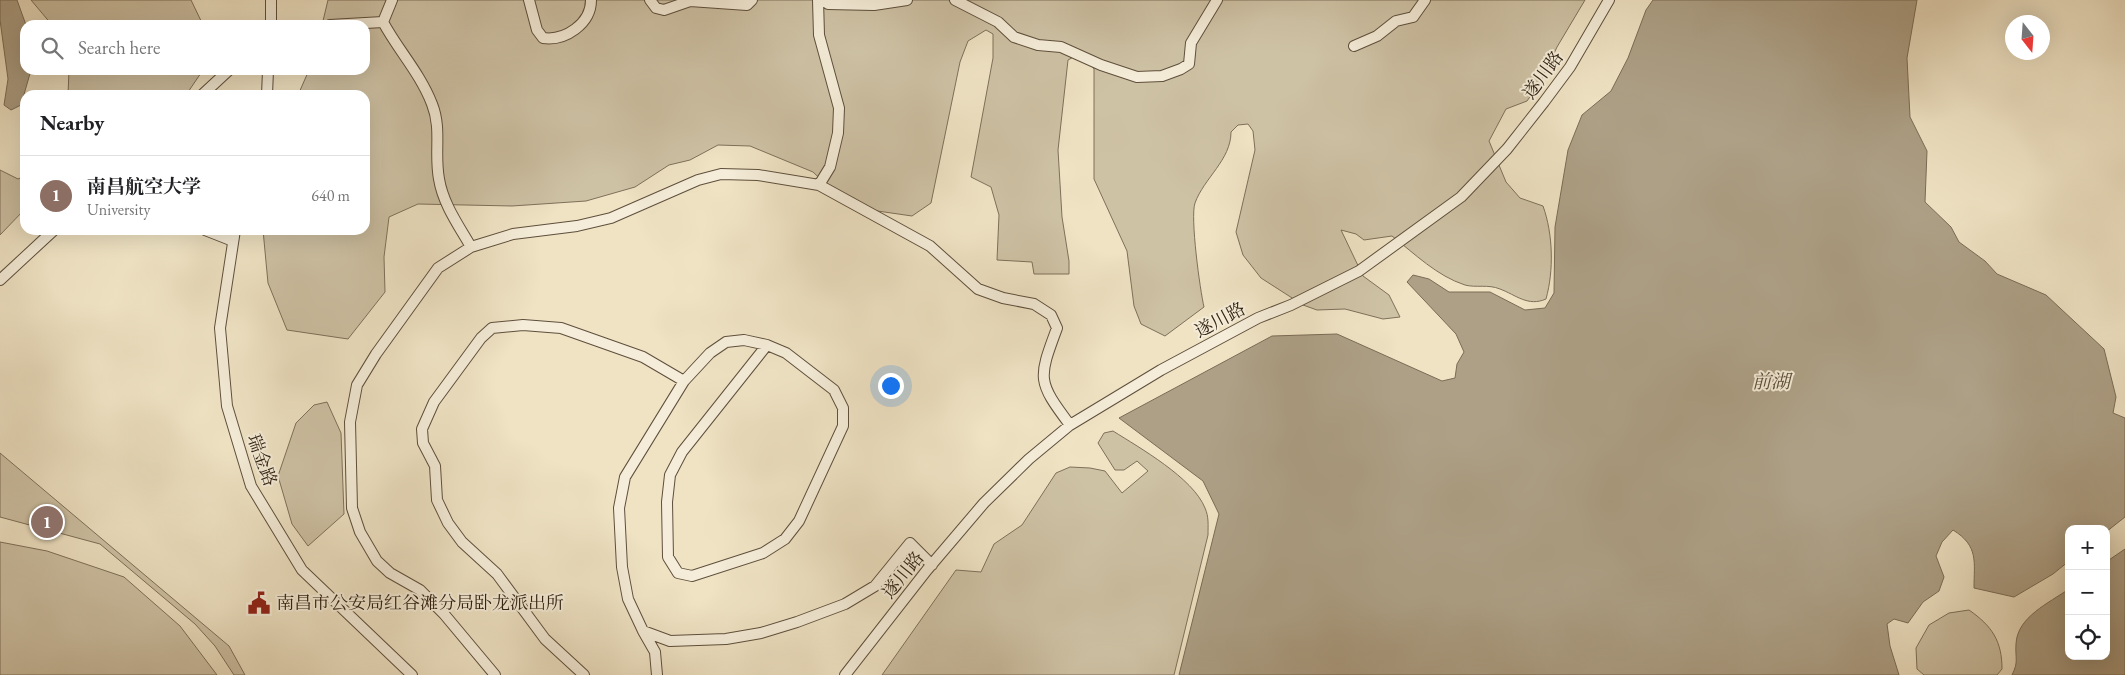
<!DOCTYPE html>
<meta charset="utf-8">
<style>
:root{--surface:#fff;--page:#f2f2f2;--text:#202124;--muted:#757577;--line:#e0e0e0;--accent:#8f2418}
body{margin:0;font-family:"EB Garamond","Noto Serif SC",serif;background:var(--page);color:var(--text)}
.controls{position:absolute;right:15px;bottom:15px;display:grid;overflow:hidden;border-radius:10px;box-shadow:0 5px 20px #0002}
.controls button{width:45px;height:45px;display:grid;place-items:center;padding:0;border:0;border-bottom:1px solid var(--line);background:var(--surface);color:var(--text);font:25px sans-serif}
.compass{position:absolute;left:2005px;top:15px;width:45px;height:45px;border-radius:50%;background:var(--surface);box-shadow:0 5px 20px #0002;rotate:163deg}
.you{position:absolute;left:890px;top:385px;width:18px;height:18px;margin:-12px;border:4px solid #fff;border-radius:50%;background:#1a73e8;box-shadow:0 0 0 8px #1a73e833}
.badge{display:grid;place-items:center;width:32px;height:32px;border-radius:50%;background:var(--accent);color:#fff;font-size:16px;font-weight:700}
.pin{position:absolute;translate:-50% -50%;border:2px solid #fff;box-shadow:0 1px 5px #0006}
.list{margin:0;padding:0;list-style:none}
h2{display:flex;justify-content:space-between;align-items:center;height:65px;margin:0;padding:0 20px;font-size:21px}
h2 small{font-size:16px;font-weight:400;color:var(--muted)}
.list li{display:grid;grid-template-columns:32px 1fr auto;gap:15px;align-items:center;box-sizing:border-box;height:80px;padding:0 20px;border-top:1px solid var(--line)}
.list b{display:block;font-size:19px;white-space:nowrap}
.list p{margin:0;font-size:16px;white-space:nowrap;color:var(--muted)}
.list em{font-size:16px;font-style:normal;color:var(--muted)}
.icon{flex:none;width:28px;height:28px;fill:none;stroke:currentColor;stroke-width:2;stroke-linecap:round;stroke-linejoin:round}
.map{position:relative;flex:none;width:2125px;height:675px;overflow:hidden}
.search{position:absolute;background:var(--surface);box-shadow:0 5px 20px #0002;left:20px;top:20px;width:350px;height:55px;display:flex;align-items:center;gap:12px;box-sizing:border-box;padding:0 18px;border-radius:15px;color:var(--muted);font-size:19px}
.panel{position:absolute;background:var(--surface);box-shadow:0 5px 20px #0002;left:20px;top:90px;width:350px;height:145px;border-radius:15px}
.map>svg:first-child{display:block}
.green{fill:#cec2a5;stroke:#7e705a}
.water{fill:#ada086;stroke:#7a6c56}
.lines{fill:none;stroke-linecap:round;stroke-linejoin:round}
.minor-casing{stroke:#5e4f3c;stroke-width:12}
.minor{stroke:#f5edd9;stroke-width:10}
.labels{text-anchor:middle;stroke-width:4;stroke-linejoin:round;paint-order:stroke}
.street-label{font-size:18px;fill:#2d1e0f;stroke:#f5edd9}
.poi-label{font-size:18px;fill:#2d1e0f;stroke:#f5edd9;text-anchor:start}
.water-label{font-size:19px;font-style:italic;fill:#5a4c39;stroke:#f5edd9}
</style>
<div class="map">
<svg width="2125" height="675" viewBox="0 0 2125 675">
<rect width="100%" height="100%" fill="#efe3c4"/>
<filter id="stains"><feTurbulence type="fractalNoise" baseFrequency=".004" numOctaves="4"/><feColorMatrix values="0 0 0 0 .2 0 0 0 0 .09 0 0 0 0 .02 0 0 0 .5 -.17"/></filter>
<radialGradient id="worn" r=".72"><stop offset=".6" stop-color="#630" stop-opacity="0"/><stop offset="1" stop-color="#630" stop-opacity=".3"/></radialGradient>
<!-- green -->
<path class="green" d="M31,0H191L203,25H52Z
M328,0H1585L1557,47L1541,81L1527,101L1506,109L1489,141L1506,182L1520,198L1543,206C1553,234 1554,270 1546,299C1528,307 1516,295 1500,289C1488,284 1476,288 1465,285C1437,276 1415,254 1392,236L1364,240L1356,234L1341,230L1363,276L1389,295L1400,317L1383,319L1345,309L1317,310L1303,305L1261,278L1243,255L1236,232L1255,150L1253,131L1248,124L1238,125L1231,132C1231,160 1204,178 1195,203C1190,217 1200,290 1204,307L1165,336L1141,324L1134,306L1127,251L1094,179V69L1087,59L1077,55L1068,60L1058,150L1062,217L1069,261V274H1034L1032,262L997,260L999,215L991,187L971,177L993,58V34L986,30L968,41L960,62L931,203L912,216L850,207L813,172L750,146L718,145L690,160L669,165L635,187L586,201L512,206L418,204L389,217L384,257L385,292L348,339L287,330L268,283L263,230H365V95H298L309,70H365V25H322Z
M69,70H203L186,95H68Z
M0,170L18,179L25,176V209L0,235Z
M327,402L341,433L344,514L308,546L292,524L278,476L296,423L314,405Z
M1113,431C1140,448 1193,478 1205,508C1209,517 1208,525 1208,535L1174,675H882L956,570L981,572L994,544L1022,525L1056,473L1070,467L1090,468L1105,471L1122,493L1148,471L1137,461L1124,470H1115L1098,443L1104,433Z
M0,453L229,646L245,675H234L215,646L195,624L100,544L0,517Z
M0,542L47,551L124,577L180,626L217,675H0Z
M1969,610C1992,626 2002,641 2002,669L1997,675H1924L1917,669L1916,648L1929,625L1949,613Z"/>
<!-- water -->
<path class="water" d="M0,0H17L26,25L25,70H31L21,105L11,110L4,105L8,79L0,20Z
M1653,0H1917L1907,58L1910,117L1927,151L1925,202L1951,227L1959,242L1985,261L1997,274L2046,295L2104,349L2116,397L2113,413L2125,418V517L2106,532V529H2069V561L2053,574L2014,597L1974,588C1974,562 1979,546 1953,530L1942,542L1936,556L1944,577L1939,591L1923,602L1908,623L1894,619L1887,624L1890,646L1899,675H1179L1219,514L1203,481L1119,418L1272,336L1337,334L1442,381L1455,378L1457,364L1464,352L1456,334L1407,282L1413,275L1429,279L1449,292H1490L1525,310L1545,308L1554,293L1555,227L1568,150L1582,115L1611,91L1628,58L1646,10Z
M2125,549V675H2012C2019,661 2015,659 2016,644C2017,617 2049,603 2069,589V656H2106V562Z"/>
<g class="lines">
<defs>
<path id="minor" d="M271,0V25
M529,0L537,30L543,38C565,41 591,24 591,0
M650,0L656,8L664,10L690,1L747,5L752,0
M818,0L819,35L839,108L838,133L830,167L819,185
M824,0L828,4L874,5L907,0
M955,0L998,22L1014,37L1038,45L1061,47L1101,65L1137,77L1162,76L1181,69L1189,64L1191,43L1217,0
M383,22L392,0
M330,25L383,22C398,50 420,73 432,104C442,129 434,153 439,179C443,204 459,226 471,247
M1354,46L1377,36L1396,21L1413,17L1425,0
M202,95L229,70
M267,95L268,70
M205,230L233,241
M235,230L220,328L227,406L251,486L302,570L412,675
M0,280L54,230
M643,631L628,599L622,567L619,508L625,477L684,381L710,353L726,342L744,340L767,345L786,353L834,390L843,408V426L799,521L785,539L763,553L692,576L678,573L668,557L667,502L670,475L682,452L767,345
M495,675L444,614L420,590L390,573L377,561L360,532L352,508L350,422L357,385L376,354L438,268L471,247L513,234L577,226L611,218L698,180L721,174L758,175L819,185L930,246L978,289L1003,298L1034,304L1051,315L1057,328C1038,379 1037,381 1070,425
M584,675L545,639L497,574L462,542L448,523L437,500L435,466L423,443L422,429L434,402L481,338L492,328L523,325L561,328L643,357L684,381
M657,675L655,652L643,631L670,641L726,639L761,633L797,622L845,604L875,586L910,543L932,565
M845,675L927,570L984,503L1029,459L1070,425L1161,370L1258,318L1291,305L1359,271L1461,197L1507,149L1544,102L1570,67L1609,0"/>
</defs>
<!-- minor casing -->
<use href="#minor" class="minor-casing"/>
<!-- minor -->
<use href="#minor" class="minor"/>
</g>
<!-- icons -->
<defs>
<symbol id="civic-bare" viewBox="-9 -9 18 18"><path d="M-.6-6.5H3V-4.5H.6V-3L4-1V1h2V6H-6V1h2V-1L-.6-3ZM-1.2 2.5V6h2.4V2.5Z" fill="#8f2418" stroke="#f5edd9" stroke-width="2.5" paint-order="stroke"/></symbol>
</defs>
<g fill-rule="evenodd">
<use href="#civic-bare" x="243" y="587" width="32" height="32"/>
</g>
<g class="labels">
<!-- street labels -->
<g class="street-label">
<text transform="translate(1543 75) rotate(-54)" y="6">遂川路</text>
<text transform="translate(1220 320) rotate(-28)" y="6">遂川路</text>
<text transform="translate(262 460) rotate(70)" y="6">瑞金路</text>
<text transform="translate(903 575) rotate(-51)" y="6">遂川路</text>
</g>
<!-- poi labels -->
<g class="poi-label">
<text x="276" y="609">南昌市公安局红谷滩分局卧龙派出所</text>
</g>
<!-- water labels -->
<g class="water-label">
<text x="1771" y="388">前湖</text>
</g>
</g>
<rect width="100%" height="100%" filter="url(#stains)"/>
<rect width="100%" height="100%" fill="url(#worn)"/>
</svg>
<div class="controls">
<button>+</button>
<button>−</button>
<button><svg class="icon" aria-label="locate" viewBox="0 0 24 24"><circle cx="12" cy="12" r="6"/><path d="M12 2v4M12 18v4M2 12h4M18 12h4"/></svg></button>
</div>
<svg class="compass" viewBox="-18 -18 36 36"><path d="M0-13l5 13h-10z" fill="#e53935"/><path d="M0 13l5-13h-10z" fill="#757577"/></svg>
<div class="you"></div>
<div class="pin badge" style="left:47px;top:522px;background:#8d6e63">1</div>
<div class="search"><svg class="icon" aria-label="search" viewBox="0 0 24 24"><circle cx="10" cy="10" r="6"/><path d="M15 15l6 6"/></svg>Search here</div>
<section class="panel">
<h2>Nearby<small></small></h2>
<ul class="list">
<li><span class="badge" style="background:#8d6e63">1</span><div><b>南昌航空大学</b><p>University</p></div><em>640 m</em></li>
</ul>
</section>
</div>
